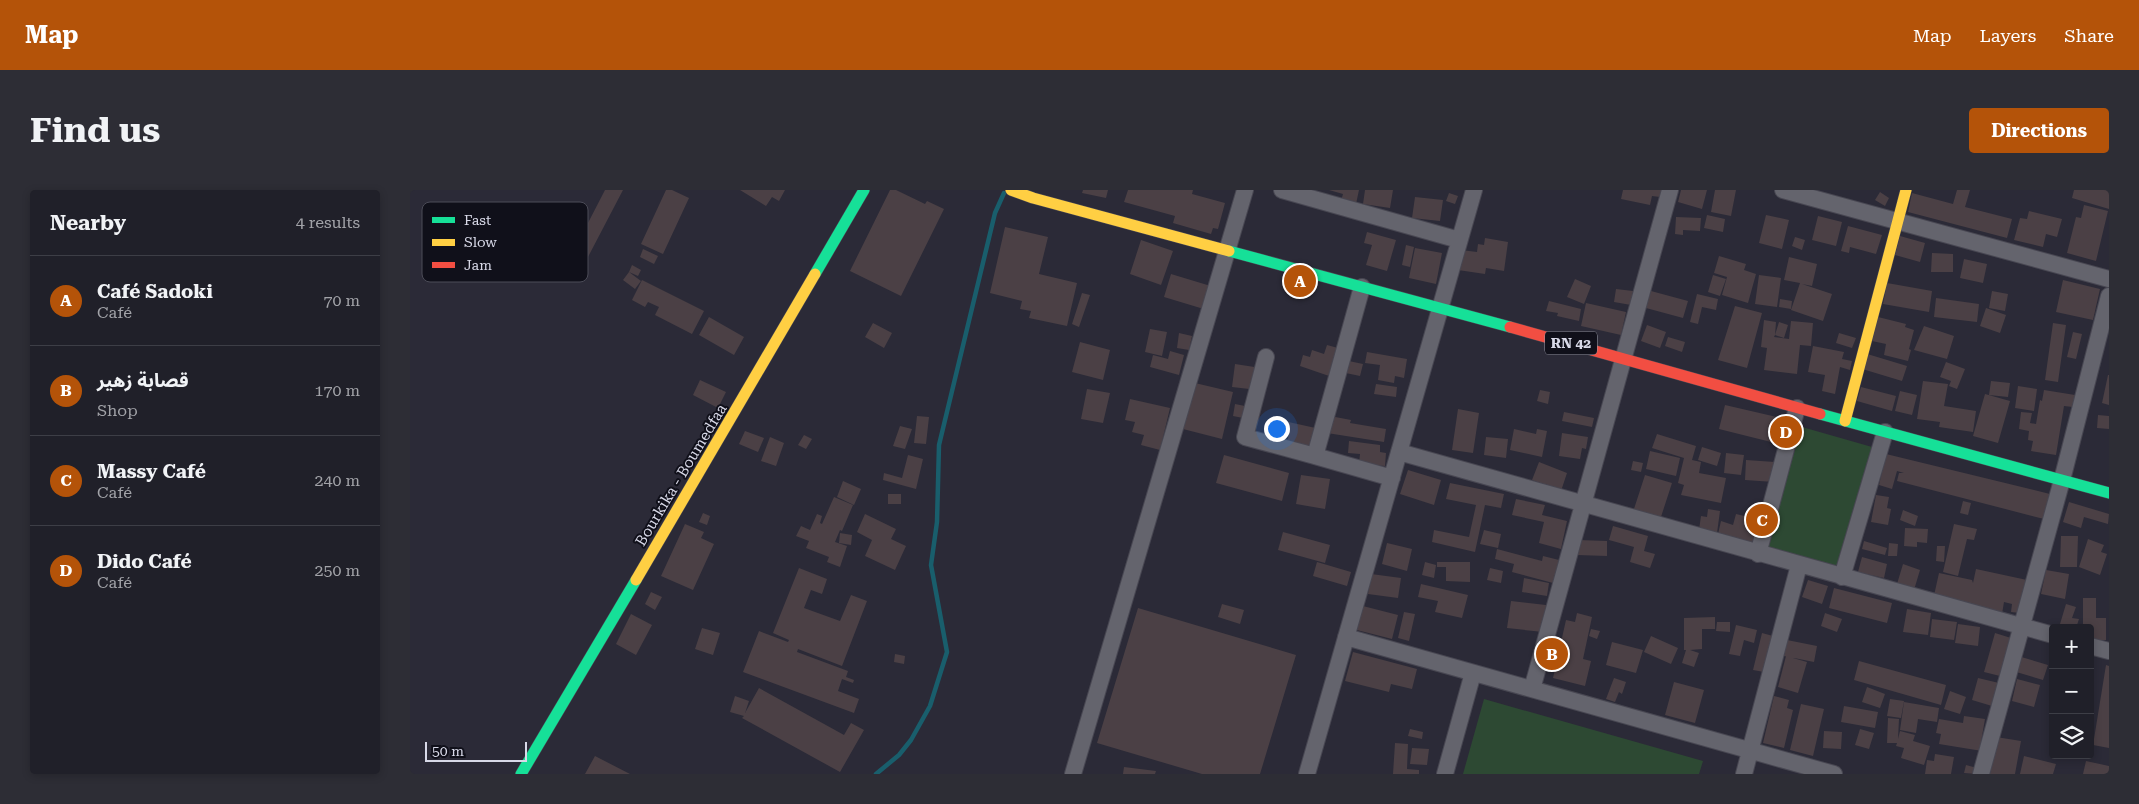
<!DOCTYPE html>
<meta charset="utf-8">
<style>
:root{--surface:#202029;--page:#2d2d35;--text:#f1f3f6;--muted:#a2a3a8;--line:#3d3e46;--accent:#b45309}
body{margin:0;font-family:"Roboto Serif","Noto Sans Arabic",serif;background:var(--page);color:var(--text)}
.controls{position:absolute;right:15px;bottom:15px;display:grid;overflow:hidden;border-radius:5px;box-shadow:0 2px 8px #0003}
.controls button{width:45px;height:45px;display:grid;place-items:center;padding:0;border:0;border-bottom:1px solid var(--line);background:var(--surface);color:var(--text);font:25px sans-serif}
.scale{position:absolute;left:15px;bottom:12px;width:102px;box-sizing:border-box;padding-left:5px;border:2px solid #d8d9e8;border-top:0;font-size:14px;line-height:18px;white-space:nowrap;color:#d8d9e8;-webkit-text-stroke:4px #10101a;paint-order:stroke}
.you{position:absolute;left:866px;top:238px;width:18px;height:18px;margin:-12px;border:4px solid #fff;border-radius:50%;background:#1a73e8;box-shadow:0 0 0 8px #1a73e833}
.badge{display:grid;place-items:center;width:32px;height:32px;border-radius:50%;background:var(--accent);color:#fff;font-size:16px;font-weight:700}
.pin{position:absolute;translate:-50% -50%;border:2px solid #fff;box-shadow:0 1px 5px #0006}
.list{margin:0;padding:0;list-style:none}
h2{display:flex;justify-content:space-between;align-items:center;height:65px;margin:0;padding:0 20px;font-size:21px}
h2 small{font-size:16px;font-weight:400;color:var(--muted)}
.list li{display:grid;grid-template-columns:32px 1fr auto;gap:15px;align-items:center;box-sizing:border-box;height:90px;padding:0 20px;border-top:1px solid var(--line)}
.list b{display:block;font-size:19px;white-space:nowrap}
.list p{margin:0;font-size:16px;white-space:nowrap;color:var(--muted)}
.list em{font-size:16px;font-style:normal;color:var(--muted)}
.icon{flex:none;width:28px;height:28px;fill:none;stroke:currentColor;stroke-width:2;stroke-linecap:round;stroke-linejoin:round}
.map{position:relative;flex:none;width:1699px;height:584px;overflow:hidden;border-radius:5px}
header{display:flex;align-items:center;gap:30px;box-sizing:border-box;height:70px;padding:0 25px;background:var(--accent);color:#fff}
header strong{font-size:24px}
nav{display:flex;gap:28px;margin-inline-start:auto;font-size:18px}
.intro{display:flex;align-items:center;justify-content:space-between;box-sizing:border-box;height:120px;padding:0 30px}
h1{margin:0;font-size:35px}
.button{padding:12px 22px;border-radius:5px;background:var(--accent);color:#fff;font-size:18px;font-weight:700}
main{display:flex;gap:30px;padding:0 30px}
aside{flex:1;background:var(--surface);border-radius:5px;box-shadow:0 2px 8px #0003}
.map>svg:first-child{display:block}
.green{fill:#2d4933}
.lines{fill:none;stroke-linecap:round;stroke-linejoin:round}
.stream{stroke:#195e6c;stroke-width:4.5}
.building{fill:#4b4045}
.street-casing{stroke:#484752;stroke-width:18}
.fast-casing{stroke:#484752;stroke-width:12}
.slow-casing{stroke:#484752;stroke-width:12}
.jam-casing{stroke:#484752;stroke-width:12}
.street{stroke:#64646d;stroke-width:16}
.fast{stroke:#16e098;stroke-width:11}
.slow{stroke:#ffcf43;stroke-width:11}
.jam{stroke:#f24e42;stroke-width:11}
.labels{text-anchor:middle;stroke-width:4;stroke-linejoin:round;paint-order:stroke}
.shield{fill:#10101a;stroke:#9c9daa;stroke-width:1}
.shield-label{font-size:14px;font-weight:bold;fill:#d8d9e8}
.street-label{font-size:15px;fill:#d8d9e8;stroke:#10101a}
.key{fill:#10101a;stroke:#4c4c58;stroke-width:1}
.key-label{font-size:14px;fill:#d8d9e8}
</style>
<header>
<strong>Map</strong>
<nav><a>Map</a><a>Layers</a><a>Share</a></nav>
</header>
<div class="intro"><h1>Find us</h1><a class="button">Directions</a></div>
<main>
<aside>
<h2>Nearby<small>4 results</small></h2>
<ul class="list">
<li><span class="badge">A</span><div><b>Café Sadoki</b><p>Café</p></div><em>70 m</em></li>
<li><span class="badge">B</span><div><b>قصابة زهير</b><p>Shop</p></div><em>170 m</em></li>
<li><span class="badge">C</span><div><b>Massy Café</b><p>Café</p></div><em>240 m</em></li>
<li><span class="badge">D</span><div><b>Dido Café</b><p>Café</p></div><em>250 m</em></li>
</ul>
</aside>
<div class="map">
<svg width="1699" height="584" viewBox="0 0 1699 584">
<rect width="100%" height="100%" fill="#2b2a37"/>
<!-- green -->
<path class="green" d="M1392,237L1462,257L1425,381L1353,362Z
M1074,509L1293,571L1289,584H1053Z"/>
<g class="lines">
<!-- stream -->
<path class="stream" d="M466,584L489,565L501,550L520,516L537,462L521,375L527,332L529,255L585,23L594,3"/>
</g>
<!-- building -->
<path class="building" d="M195,0H213L178,67L164,60Z
M256,0H262L279,8L253,64L231,54Z
M330,0H375L369,11L362,7L356,16Z
M480,0H486L515,14L517,11L534,19L491,106L440,81Z
M673,0H698L696,8L672,3Z
M718,0H783L782,4L815,13L808,39L803,38L801,44L763,33L765,26L714,12Z
M919,0H949L946,14L931,11L933,4Z
M955,0H983L980,18L953,14Z
M1213,0H1252L1250,7L1242,6L1240,15L1211,9Z
M1271,0H1297L1292,19L1268,12Z
M1305,0H1326L1321,26L1301,22Z
M1547,0H1560L1555,17L1602,29L1597,48L1498,22L1502,3L1543,14Z
M1664,0H1699V19L1662,8Z
M1470,2L1479,8L1475,16L1465,10Z
M1039,3L1048,6L1045,14L1036,11Z
M1005,7L1033,10L1030,31L1002,28Z
M1674,15L1698,21L1686,71L1657,63L1666,27L1671,28Z
M1619,21L1652,29L1647,47L1636,44L1633,57L1604,50L1610,28L1617,29Z
M1297,25L1315,29L1313,42L1294,38Z
M1356,25L1379,30L1372,59L1349,53Z
M1408,26L1432,32L1426,56L1402,50Z
M1266,27L1291,28L1290,41L1273,40V45L1265,44Z
M1438,36L1472,45L1466,64L1440,57L1439,63L1431,61Z
M595,37L638,47L629,84L667,93L657,136L619,128L621,121L610,119L612,111L580,103Z
M957,42L986,50L977,81L956,75L962,55L954,53Z
M1490,46L1515,53L1510,72L1485,65Z
M1385,47L1395,50L1392,60L1382,56Z
M1075,48L1098,52L1094,81L1076,78L1075,84L1048,80L1051,60L1067,62L1068,54L1074,55Z
M731,50L763,61L751,95L720,84Z
M996,55L1004,57L1000,77L992,75Z
M1005,58L1032,63L1026,94L999,88Z
M233,59L248,66L244,74L230,67Z
M1522,63L1543,64V82H1521Z
M1309,66L1336,74L1334,80L1346,84L1338,113L1312,105L1317,87L1304,83Z
M1379,67L1407,74L1402,96L1392,94L1422,104L1413,131L1381,120L1390,93L1374,90Z
M1554,69L1577,74L1573,93L1550,88Z
M222,75L231,80L228,86L219,82Z
M219,82L231,91L225,99L213,90Z
M761,84L804,97L797,120L754,107Z
M1303,85L1316,89L1310,106L1298,102Z
M1349,85L1371,88L1367,117L1345,114Z
M1165,89L1181,96L1174,114L1157,107Z
M232,90L294,121L282,144L245,125L249,117L238,112L235,117L222,110Z
M1653,90L1690,99L1683,130L1646,122Z
M1477,93L1522,101L1519,122L1473,114Z
M1206,99L1223,101L1221,115L1204,112Z
M1241,101L1278,111L1273,128L1236,118Z
M1582,101L1598,104L1595,121L1579,118Z
M672,103L680,105L669,137L662,134Z
M1287,104L1308,109L1306,120L1292,117L1288,134L1280,132Z
M1526,108L1569,114L1567,132L1524,127Z
M1370,109L1382,111L1381,119L1369,117Z
M1139,111L1171,119L1169,131L1147,126L1148,123L1136,121Z
M1176,113L1216,122L1211,145L1171,136Z
M1325,116L1352,123L1337,178L1308,170Z
M1576,118L1596,125L1590,143L1570,136Z
M299,127L334,147L324,165L289,145Z
M1468,127L1496,134L1495,137L1504,140L1499,159L1501,160L1498,171L1474,165L1476,154L1462,151Z
M1354,130L1366,132L1365,145L1369,132L1378,135L1374,148L1365,145L1364,147L1379,149L1381,131L1403,133L1401,156L1390,155L1387,184L1354,180L1357,158L1351,157Z
M463,133L482,143L474,158L455,147Z
M1643,133L1656,135L1648,192L1635,190Z
M1237,135L1256,142L1250,158L1231,151Z
M1514,136L1544,146L1537,169L1504,160Z
M740,139L757,142L752,166L735,162Z
M1663,142L1672,144L1666,169L1657,167Z
M769,143L782,146L779,160L767,158Z
M1429,143L1446,148L1442,158L1426,153Z
M1258,147L1275,152L1272,162L1255,156Z
M670,152L700,160L693,190L662,182Z
M917,155L928,158L919,186L890,176L893,165L900,167L902,160L914,164Z
M1403,156L1434,162L1432,169L1442,171L1440,180L1430,177L1425,204L1412,201L1415,185L1398,182Z
M760,161L774,165L769,185L740,177L743,165L758,169Z
M957,162L997,169L994,188L985,186L984,193L968,190L970,175L955,173Z
M1454,163L1497,176L1492,191L1449,178Z
M934,170L953,174L950,186L931,182Z
M1536,172L1555,179L1547,199L1539,196L1541,191L1530,187Z
M825,174L851,178L848,200L822,197Z
M1698,185H1699V215L1692,213Z
M290,190L316,202L308,218L283,205Z
M1513,191L1538,194L1534,216L1566,221L1563,242L1529,237L1530,232L1507,229Z
M1581,191L1600,193L1598,207L1579,205Z
M785,193L823,202L812,249L773,239Z
M966,194L987,197L986,207L964,204Z
M1608,196L1627,199L1624,221L1605,218Z
M1451,197L1486,206L1482,221L1447,211Z
M677,199L700,203L693,233L671,229Z
M1130,200L1140,202L1138,214L1127,211Z
M1634,200L1665,205L1663,217L1654,216L1646,265L1621,261L1623,251L1618,250L1619,241L1609,239L1611,222L1622,223L1620,233L1626,234L1630,210L1632,211Z
M1490,201L1507,205L1502,225L1485,221Z
M1575,204L1600,211L1588,253L1563,246Z
M720,209L760,218L750,260L731,255L734,245L722,242L725,232L715,230Z
M825,214L840,217L838,229L823,226Z
M1315,215L1371,228L1365,253L1309,239Z
M1048,219L1069,223L1063,263L1042,260Z
M1154,222L1184,228L1182,237L1152,231Z
M1688,225L1699,226V239L1687,238Z
M507,226L519,227L516,254L504,253Z
M920,226L941,230L940,233L976,239L974,252L917,243Z
M874,231L910,239L907,258L877,253L879,243L872,241Z
M490,236L502,239L495,259L483,256Z
M1104,239L1126,244L1127,239L1137,241L1132,267L1100,260Z
M335,241L354,248L348,262L329,254Z
M1152,243L1178,247L1176,259L1172,258L1170,269L1149,266Z
M1247,244L1286,256L1282,270L1291,272L1289,283L1316,288L1311,313L1271,305L1274,295L1268,293L1274,268L1242,258Z
M394,245L402,249L396,259L388,255Z
M360,247L374,253L366,276L351,271Z
M1076,247L1098,249L1096,268L1074,265Z
M939,251L970,255V262L976,263L975,276L949,274L950,264L938,263Z
M1292,257L1311,263L1307,276L1288,270Z
M1240,261L1270,268L1266,286L1236,279Z
M1316,263L1334,265L1331,285L1314,283Z
M1476,264L1640,304L1634,329L1487,291L1489,283H1494L1487,281L1482,299L1469,295Z
M498,265L513,269L506,299L473,290L474,283L492,288Z
M814,265L879,283L872,311L806,293Z
M1336,270L1365,272L1364,292L1335,290Z
M1223,271L1233,273L1231,282L1221,280Z
M1129,272L1157,283L1151,301L1122,290Z
M998,280L1031,290L1024,315L990,304Z
M891,285L920,289L915,319L886,314Z
M1235,285L1262,293L1250,330L1223,322Z
M433,291L451,299L444,315L427,307Z
M1040,293L1094,304L1091,318L1075,315L1065,362L1022,352L1024,340L1059,347L1066,315L1036,309Z
M478,304H491V314H478Z
M1466,305L1479,307L1477,318L1481,319L1478,335L1461,332Z
M424,307L443,315L432,341L430,340L425,352L437,356L430,377L417,372L419,367L396,358L399,351L386,346L391,336L400,340L407,324L412,326L410,333L412,334Z
M1106,309L1135,315L1132,325L1157,331L1151,359L1129,353L1134,332L1102,325Z
M1553,311L1561,313L1558,325L1550,323Z
M1659,312L1699,324L1698,334L1674,327L1671,338L1653,332Z
M1298,319L1310,321L1307,343L1289,340L1291,326L1297,327Z
M1493,320L1508,326L1505,336L1490,330Z
M293,323L300,326L297,335L289,332Z
M455,324L486,339L481,349L496,356L485,380L455,366L462,350L447,342Z
M1326,324L1351,330L1345,354L1308,344L1311,331L1323,335Z
M275,334L294,342L291,348L304,354L283,400L251,386Z
M1544,334L1567,339L1564,350L1557,349L1548,386L1533,382Z
M1203,336L1238,346L1234,361L1245,364L1240,378L1220,372L1224,357L1199,350Z
M1495,338L1518,339L1517,353L1507,352V357L1494,356Z
M1074,340L1091,344L1088,358L1070,354Z
M873,342L920,355L915,373L868,360Z
M430,343L442,345L441,355L429,353Z
M1651,346H1668L1667,377H1650Z
M1678,349L1694,355L1691,362L1697,364L1690,385L1669,377Z
M1168,350L1197,351V366L1167,365Z
M1454,351L1477,358L1475,365L1452,359Z
M977,353L1002,359L997,381L972,374Z
M1479,353L1488,354L1487,366H1478Z
M1527,356H1535L1534,372L1526,371Z
M1087,359L1132,371L1133,366L1149,370L1143,393L1102,382L1104,374L1085,369Z
M1452,367L1477,374L1474,388L1448,382Z
M907,372L941,382L937,396L903,386Z
M1015,372L1026,375L1024,388L1012,385Z
M1027,372H1060V392L1036,391V377H1027Z
M1493,374L1510,380L1504,400L1487,394Z
M389,378L417,389L412,404L401,400L394,418L430,431L441,405L457,411L432,476L388,459L387,462L438,481L436,487L444,490L443,493L432,489L428,501L449,509L444,523L333,482L349,441L378,452L379,450L363,443Z
M1080,378L1093,381L1091,393L1077,390Z
M1566,379L1617,390L1610,423L1601,422L1602,414L1594,412L1592,424L1523,410L1529,383L1562,390L1563,393Z
M1636,380L1659,384L1655,409L1631,404Z
M961,384L991,388L988,408L958,404Z
M1114,388L1139,393L1137,406L1112,402Z
M1398,390L1418,396L1412,414L1392,407Z
M1011,394L1058,405L1052,428L1025,422L1028,411L1008,407Z
M1424,398L1482,413L1477,433L1419,418Z
M241,402L252,407L245,420L235,414Z
M1673,408H1686V428H1696V450H1680V438H1673Z
M1101,411L1136,415L1133,442L1097,438Z
M812,414L834,420L830,434L808,427Z
M1656,414L1666,417L1662,428L1669,429L1666,438L1650,434Z
M949,415L988,425L982,449L943,439Z
M728,418L886,465L850,584H792L687,553Z
M1497,419L1521,423L1518,445L1493,442Z
M994,422L1005,424L999,451L988,448Z
M1167,423L1182,427L1173,469L1181,471L1175,496L1143,488L1156,430L1165,432Z
M1415,423L1432,429L1427,442L1411,436Z
M221,424L242,435L226,465L206,454Z
M1305,427V439H1292V459L1280,460L1289,463L1284,477L1272,473L1276,460H1274V428Z
M1522,429L1547,432L1544,450L1520,447Z
M1307,432H1320V442L1306,441Z
M1548,434L1570,437L1568,456L1545,453Z
M1326,435L1347,440L1344,453L1334,450L1330,466L1319,464Z
M292,438L310,443L303,465L285,459Z
M1181,439L1190,441L1187,449L1179,446Z
M1352,443L1363,446L1354,482L1343,480Z
M1585,443L1601,448L1590,486L1574,482Z
M1241,446L1268,458L1261,474L1234,462Z
M1377,450L1407,456L1404,472L1374,466Z
M1202,452L1233,460L1226,483L1196,475Z
M943,462L1007,479L1002,499L981,494L979,502L935,491Z
M485,464L495,466L494,474L484,472Z
M1376,466L1397,472L1388,503L1368,497Z
M1608,466L1638,475L1633,490L1603,481Z
M1449,471L1536,495L1531,515L1444,490Z
M1696,475L1699,476V558L1683,555Z
M1204,488L1216,492L1212,504L1209,502L1205,512L1196,509Z
M1568,488L1589,493L1582,516L1562,510Z
M1607,489L1630,495L1624,517L1602,511Z
M1264,492L1294,500L1285,533L1255,525Z
M1457,497L1475,504L1470,518L1452,512Z
M349,498L434,545L441,533L454,540L430,582L332,528L334,526L320,522L325,506L339,511L335,523Z
M1540,501L1556,507L1550,524L1534,519Z
M1364,506L1379,510L1377,518L1383,520L1374,558L1353,553Z
M1480,509L1494,511L1491,528L1477,526Z
M1494,512L1529,518L1527,532L1508,529L1506,543L1490,540Z
M1391,514L1414,519L1403,566L1380,560Z
M1434,516L1468,522L1465,538L1431,532Z
M1554,526L1575,529L1571,552L1573,553L1572,561L1529,554L1531,544L1526,543L1529,529L1553,533Z
M1478,528L1489,529L1488,549L1490,541L1505,545L1503,551L1520,556L1514,575L1491,568L1494,558L1486,556L1487,553H1477Z
M1000,539L1013,542L1012,549L998,546Z
M1450,539L1464,543L1459,559L1445,555Z
M1414,541L1432,542L1431,559L1413,558Z
M1586,547L1611,551L1605,584H1580Z
M985,553L998,554L997,579L1009,580V584H983Z
M1002,558L1019,559L1017,575L1000,574Z
M1525,564L1544,567L1541,584H1515L1517,570L1524,571Z
M185,566L220,584H175Z
M1614,566L1646,574L1643,584H1610Z
M1676,571L1699,576V584H1673Z
M1556,575L1567,578L1566,584L1554,583Z
M714,577L746,581L745,584H713Z"/>
<g class="lines">
<defs>
<path id="street" d="M872,0L1049,50
M1373,0L1699,89
M952,97L905,266L982,288
M856,167L835,247L905,266
M989,262L1643,445
M1348,364L1387,218
M1432,387L1475,242
M936,447L1424,584
M1680,456L1699,461
M1122,499L1260,0
M663,584L835,0
M897,584L1064,0
M1035,584L1063,483
M1334,584L1389,375
M1571,584L1652,290L1699,106"/>
<path id="fast" d="M819,61L1100,137
M405,84L454,0
M1410,224L1699,303
M111,584L226,390"/>
<path id="slow" d="M601,0L623,8L819,61
M1435,231L1496,0
M226,390L405,84"/>
<path id="jam" d="M1100,137L1410,224"/>
</defs>
<!-- street casing -->
<use href="#street" class="street-casing"/>
<!-- fast casing -->
<use href="#fast" class="fast-casing"/>
<!-- slow casing -->
<use href="#slow" class="slow-casing"/>
<!-- jam casing -->
<use href="#jam" class="jam-casing"/>
<!-- street -->
<use href="#street" class="street"/>
<!-- fast -->
<use href="#fast" class="fast"/>
<!-- slow -->
<use href="#slow" class="slow"/>
<!-- jam -->
<use href="#jam" class="jam"/>
</g>
<g class="labels">
<!-- shield labels -->
<rect class="shield" x="1135" y="141.5" width="52" height="23" rx="4"/>
<g class="shield-label">
<text x="1161" y="158">RN 42</text>
</g>
<!-- street labels -->
<g class="street-label">
<text transform="translate(271 285) rotate(-59)" y="5">Bourkika - Boumedfaa</text>
</g>
</g>
<!-- legend -->
<rect x="12" y="12" width="166" height="80" rx="8" class="key"/>
<rect x="22" y="27" width="23" height="6" fill="#16e098"/>
<rect x="22" y="49" width="23" height="7" fill="#ffcf43"/>
<rect x="22" y="72" width="23" height="6" fill="#f24e42"/>
<g class="key-label">
<text x="54" y="35">Fast</text>
<text x="54" y="57">Slow</text>
<text x="54" y="80">Jam</text>
</g>
</svg>
<div class="controls">
<button>+</button>
<button>−</button>
<button><svg class="icon" aria-label="layers" viewBox="0 0 24 24"><path d="M12 4l9 5-9 5-9-5zM3 14l9 5 9-5"/></svg></button>
</div>
<div class="scale">50 m</div>
<div class="you"></div>
<div class="pin badge" style="left:890px;top:91px">A</div>
<div class="pin badge" style="left:1142px;top:464px">B</div>
<div class="pin badge" style="left:1352px;top:330px">C</div>
<div class="pin badge" style="left:1376px;top:242px">D</div>
</div>
</main>
